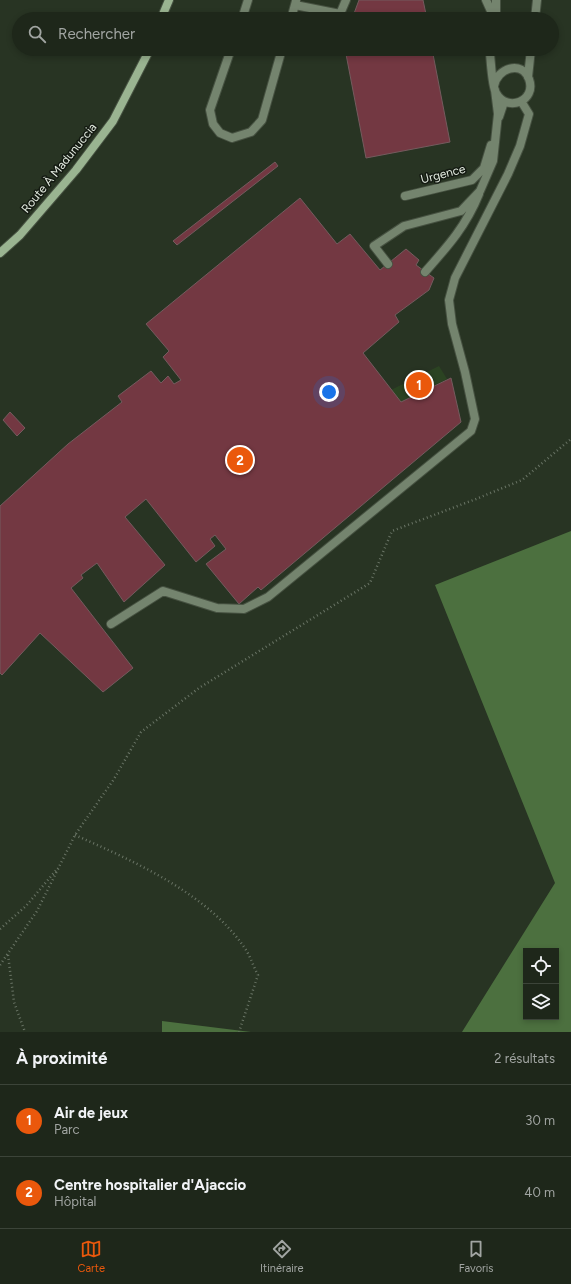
<!DOCTYPE html>
<html lang="fr">
<meta charset="utf-8">
<style>
:root{--surface:#1e271a;--page:#2b3327;--text:#f1f3f6;--muted:#a1a5a2;--line:#3c4439;--accent:#ea580c}
body{margin:0;font-family:Figtree,sans-serif;background:var(--page);color:var(--text)}
.controls{position:absolute;right:12px;bottom:12px;display:grid;overflow:hidden;border-radius:0px;box-shadow:0 2px 6px #0003}
.controls button{width:36px;height:36px;display:grid;place-items:center;padding:0;border:0;border-bottom:1px solid var(--line);background:var(--surface);color:var(--text);font:20px sans-serif}
.you{position:absolute;left:329px;top:392px;width:14px;height:14px;margin:-10px;border:3px solid #fff;border-radius:50%;background:#1a73e8;box-shadow:0 0 0 6px #1a73e833}
.badge{display:grid;place-items:center;width:26px;height:26px;border-radius:50%;background:var(--accent);color:#fff;font-size:13px;font-weight:700}
.pin{position:absolute;translate:-50% -50%;border:2px solid #fff;box-shadow:0 1px 4px #0006}
.list{margin:0;padding:0;list-style:none}
h2{display:flex;justify-content:space-between;align-items:center;height:52px;margin:0;padding:0 16px;font-size:17px}
h2 small{font-size:13px;font-weight:400;color:var(--muted)}
.list li{display:grid;grid-template-columns:26px 1fr auto;gap:12px;align-items:center;box-sizing:border-box;height:72px;padding:0 16px;border-top:1px solid var(--line)}
.list b{display:block;font-size:15px;white-space:nowrap}
.list p{margin:0;font-size:13px;white-space:nowrap;color:var(--muted)}
.list em{font-size:13px;font-style:normal;color:var(--muted)}
.icon{flex:none;width:22px;height:22px;fill:none;stroke:currentColor;stroke-width:2;stroke-linecap:round;stroke-linejoin:round}
.map{position:relative;flex:none;width:571px;height:1032px;overflow:hidden}
.search{position:absolute;background:var(--surface);box-shadow:0 2px 6px #0003;left:12px;right:12px;top:12px;height:44px;display:flex;align-items:center;gap:10px;box-sizing:border-box;padding:0 14px;border-radius:22px;color:var(--muted);font-size:15px}
.sheet{height:196px;background:var(--surface)}
nav{display:flex;justify-content:space-around;align-items:center;box-sizing:border-box;height:56px;border-top:1px solid var(--line);background:var(--surface);font-size:11px;color:var(--muted)}
nav a{display:grid;justify-items:center;gap:2px}
nav .on{color:var(--accent)}
.map>svg:first-child{display:block}
.green{fill:#2b4322}
.forest{fill:#4c703f;fill-rule:evenodd}
.building{fill:#733842;stroke:#745b5e}
.lines{fill:none;stroke-linecap:round;stroke-linejoin:round}
.lane-casing{stroke:#465141;stroke-width:10}
.secondary-casing{stroke:#465141;stroke-width:10}
.path{stroke:#6a7566;stroke-width:2.5;stroke-dasharray:1 3;stroke-linecap:butt}
.lane{stroke:#74846e;stroke-width:8}
.secondary{stroke:#9ab491;stroke-width:8}
.labels{text-anchor:middle;stroke-width:3;stroke-linejoin:round;paint-order:stroke}
.street-label{font-size:12px;fill:#e2eadf;stroke:#141a12}
</style>
<div class="map">
<svg width="571" height="1032" viewBox="0 0 571 1032">
<rect width="100%" height="100%" fill="#283423"/>
<!-- green -->
<path class="green" d="M439,366L447,379L401,402L391,390Z"/>
<!-- forest -->
<path class="forest" d="M571,531V1032H462L555,883L435,585ZM526,951H556V1017H526Z
M162,1021L251,1032H162Z"/>
<!-- building -->
<path class="building" d="M359,0H423L427,19H352Z
M345,49H432L450,142L366,158Z
M275,162L278,166L177,245L173,241Z
M300,198L337,244L350,234L380,270L406,249L419,260L416,265L434,278L429,290L395,315L399,322L363,353L401,402L451,378L461,422L261,590L258,587L239,604L206,564L226,549L215,535L210,539L215,546L196,562L146,499L125,517L165,565L124,602L97,563L81,575L83,578L71,588L133,668L103,692L40,633L2,675L0,673V506L68,444L122,402L118,396L151,371L161,383L168,376L174,384L181,380L163,357L169,351L146,324Z
M10,412L25,428L17,436L3,420Z"/>
<g class="lines">
<defs>
<path id="lane" d="M486,0L491,11V19
M295,5L340,14L346,0
M242,19L248,0
M291,19L296,1
M496,19V0
M535,19L537,0
M231,49L210,110L213,124L220,133L232,138L251,132L262,120L282,49
M490,49V54C491,63 492,86 496,93C507,113 537,101 529,79C522,60 497,68 494,86
M528,77L531,49
M499,117L504,102
M405,196L472,180L484,168L491,145
M388,264L374,246L404,226L461,211L480,191L493,161L498,114L495,90
M425,272C448,246 466,226 479,194
M111,624L163,591L217,608L244,609L268,597L471,431L475,419L465,372L452,324L449,300L455,278L508,174L520,146L529,114L521,101"/>
<path id="secondary" d="M161,19L169,0
M0,253L20,235L76,170L113,121L150,49"/>
</defs>
<!-- lane casing -->
<use href="#lane" class="lane-casing"/>
<!-- secondary casing -->
<use href="#secondary" class="secondary-casing"/>
<!-- path -->
<path class="path" d="M75,835C133,861 207,893 244,947C250,955 253,966 258,975L239,1032
M0,929L26,906L58,868
M8,955L14,1002L25,1032
M0,965L37,911L75,835L114,779L141,732L199,688L370,583L392,531L476,499L522,480L571,439"/>
<!-- lane -->
<use href="#lane" class="lane"/>
<!-- secondary -->
<use href="#secondary" class="secondary"/>
</g>
<g class="labels">
<!-- street labels -->
<g class="street-label">
<text transform="translate(59 168) rotate(-51)" y="4">Route À Madunuccia</text>
<text transform="translate(443 174) rotate(-14)" y="4">Urgence</text>
</g>
</g>
</svg>
<div class="controls">
<button><svg class="icon" aria-label="locate" viewBox="0 0 24 24"><circle cx="12" cy="12" r="6"/><path d="M12 2v4M12 18v4M2 12h4M18 12h4"/></svg></button>
<button><svg class="icon" aria-label="layers" viewBox="0 0 24 24"><path d="M12 4l9 5-9 5-9-5zM3 14l9 5 9-5"/></svg></button>
</div>
<div class="you"></div>
<div class="pin badge" style="left:419px;top:385px">1</div>
<div class="pin badge" style="left:240px;top:460px">2</div>
<div class="search"><svg class="icon" aria-label="search" viewBox="0 0 24 24"><circle cx="10" cy="10" r="6"/><path d="M15 15l6 6"/></svg>Rechercher</div>
</div>
<section class="sheet">
<h2>À proximité<small>2 résultats</small></h2>
<ul class="list">
<li><span class="badge">1</span><div><b>Air de jeux</b><p>Parc</p></div><em>30 m</em></li>
<li><span class="badge">2</span><div><b>Centre hospitalier d'Ajaccio</b><p>Hôpital</p></div><em>40 m</em></li>
</ul>
</section>
<nav>
<a class="on"><svg class="icon" aria-label="map" viewBox="0 0 24 24"><path d="M3 6l6-2 6 2 6-2v14l-6 2-6-2-6 2zM9 4v14M15 6v14"/></svg>Carte</a>
<a><svg class="icon" aria-label="directions" viewBox="0 0 24 24"><path d="M12 3l9 9-9 9-9-9zM9 14v-3h6M13 9l2 2-2 2"/></svg>Itinéraire</a>
<a><svg class="icon" aria-label="saved" viewBox="0 0 24 24"><path d="M7 4h10v16l-5-4-5 4z"/></svg>Favoris</a>
</nav>
